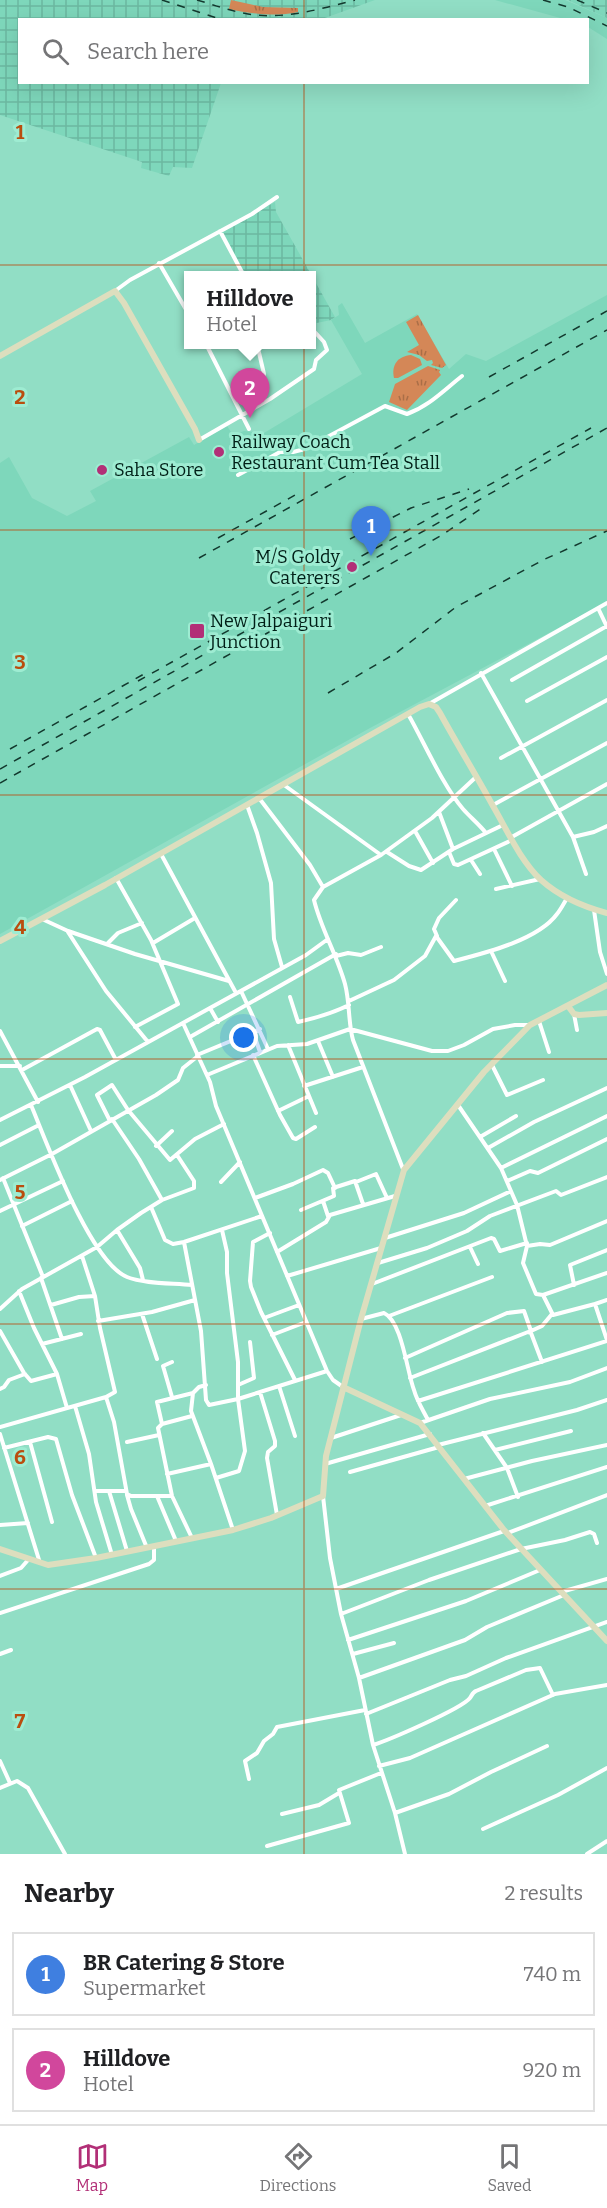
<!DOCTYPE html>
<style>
:root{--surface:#fff;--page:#f2f2f2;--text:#202124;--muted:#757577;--line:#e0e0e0;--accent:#b22f77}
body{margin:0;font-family:Bitter,serif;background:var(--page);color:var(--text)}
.you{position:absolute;left:244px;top:1038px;width:21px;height:21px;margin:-15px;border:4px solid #fff;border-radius:50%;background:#1a73e8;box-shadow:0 0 0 9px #1a73e833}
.badge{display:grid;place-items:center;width:39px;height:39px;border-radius:50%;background:var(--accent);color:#fff;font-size:20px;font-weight:700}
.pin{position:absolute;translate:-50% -50px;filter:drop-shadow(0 2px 3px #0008)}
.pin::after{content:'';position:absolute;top:32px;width:21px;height:18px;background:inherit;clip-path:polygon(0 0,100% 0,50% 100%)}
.popup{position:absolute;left:184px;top:271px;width:132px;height:78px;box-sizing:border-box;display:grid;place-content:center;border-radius:0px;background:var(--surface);filter:drop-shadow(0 2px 4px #0005);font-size:20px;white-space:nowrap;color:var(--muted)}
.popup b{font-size:22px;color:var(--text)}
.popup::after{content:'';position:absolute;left:50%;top:100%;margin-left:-12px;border:12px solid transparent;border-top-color:var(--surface)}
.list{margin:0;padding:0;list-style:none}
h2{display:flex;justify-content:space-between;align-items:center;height:78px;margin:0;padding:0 24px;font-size:26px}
h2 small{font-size:20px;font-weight:400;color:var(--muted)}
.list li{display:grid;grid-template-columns:39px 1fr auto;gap:18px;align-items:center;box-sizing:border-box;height:84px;margin:0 12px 12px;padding:0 12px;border:2px solid var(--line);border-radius:0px}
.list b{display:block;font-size:22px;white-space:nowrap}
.list p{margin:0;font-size:20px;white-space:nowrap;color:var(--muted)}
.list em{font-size:20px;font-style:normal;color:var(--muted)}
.icon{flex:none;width:33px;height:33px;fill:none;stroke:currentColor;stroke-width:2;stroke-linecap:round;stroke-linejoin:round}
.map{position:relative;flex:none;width:607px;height:1854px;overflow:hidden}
.search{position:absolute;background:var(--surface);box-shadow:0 6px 24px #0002;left:18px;right:18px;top:18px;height:66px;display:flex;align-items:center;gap:15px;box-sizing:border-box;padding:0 21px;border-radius:0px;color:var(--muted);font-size:22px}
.sheet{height:270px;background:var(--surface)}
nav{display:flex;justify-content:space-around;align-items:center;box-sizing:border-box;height:84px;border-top:2px solid var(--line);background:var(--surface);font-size:16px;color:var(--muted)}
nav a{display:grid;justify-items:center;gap:3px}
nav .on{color:var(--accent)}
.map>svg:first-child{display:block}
.built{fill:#7ed7bb}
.industrial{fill:url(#industrial-grid)}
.grass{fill:url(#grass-tufts)}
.green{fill:#d48757}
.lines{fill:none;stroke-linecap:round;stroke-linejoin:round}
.street{stroke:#fff;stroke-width:4}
.secondary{stroke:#dddebe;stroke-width:6}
.rail{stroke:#13392e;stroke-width:1.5;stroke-dasharray:8 8;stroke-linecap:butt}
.grid{fill:none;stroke:#ba4d0e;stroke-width:1.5;stroke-opacity:0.55}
.poi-dot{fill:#b22f77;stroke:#9eecd2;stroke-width:2}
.labels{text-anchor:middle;stroke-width:6;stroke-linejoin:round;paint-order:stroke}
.poi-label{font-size:18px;fill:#001f17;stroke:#9eecd2;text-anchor:start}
.grid-label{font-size:20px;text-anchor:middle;font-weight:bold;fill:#ba4d0e;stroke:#9eecd2;stroke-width:6;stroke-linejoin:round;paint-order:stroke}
</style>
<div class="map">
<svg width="607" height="1854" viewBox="0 0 607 1854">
<defs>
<pattern id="industrial-grid" width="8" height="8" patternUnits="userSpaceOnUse" patternTransform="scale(1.5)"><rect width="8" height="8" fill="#7ed7bb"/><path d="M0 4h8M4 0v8" fill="none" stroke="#6bb8a0"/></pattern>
<pattern id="grass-tufts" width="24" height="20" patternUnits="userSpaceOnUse" patternTransform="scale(1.5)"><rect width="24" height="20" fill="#d48757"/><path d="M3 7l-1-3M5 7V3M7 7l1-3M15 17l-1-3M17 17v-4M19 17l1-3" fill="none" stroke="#aa6e47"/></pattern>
</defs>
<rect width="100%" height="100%" fill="#91dec5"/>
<!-- built -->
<path class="built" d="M495,0H565L607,18V39L588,27V20L564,19Z
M607,295V602L370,728L0,934V463L9,457L32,498L67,516L96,501L90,491L189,437L194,445L227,426L233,435L244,431L264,433L362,374L331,320L339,315L338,306L342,303L365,343L417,314L449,369L466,354L486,361Z"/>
<!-- industrial -->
<path class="industrial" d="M0,0H375L322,19L20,20V82L221,83L192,168L173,167L169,176L141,168L142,162L0,115Z
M568,0H607V18L572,2Z
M275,202L276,212L335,317L331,320L312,324V276L246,275L223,232Z"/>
<!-- grass -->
<path class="grass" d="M231,0L263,7L298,8V12C275,17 252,14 229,9Z
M418,315L446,365L442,368L431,365L433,363L432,360L427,361L419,355L407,352L419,345L406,322Z
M428,366L440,370L439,372L441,375L407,410L389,402L395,384Z"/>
<!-- green -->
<path class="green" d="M411,355L420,359L422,365L398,378H394C391,365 398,356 411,355Z"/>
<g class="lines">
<!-- street -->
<path class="street" d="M220,231L244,276
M159,263L188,313
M115,291L130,280L252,214L277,197
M206,344L249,429
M257,344L264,374L263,377
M207,347L221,344
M199,440L270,399L314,369L316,360L327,350L324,342L312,329
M238,475L280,452H293L305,449L385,406L407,414C429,406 443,391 462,376
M598,608L607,627
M481,673L573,837L586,874
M512,680L607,626
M527,701L607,657
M429,704L607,603
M408,714C424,742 443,786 463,809C470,817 479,824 486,833
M501,758L607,700
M284,785L381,855L323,887L314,900C321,929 337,955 345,984C350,1003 348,1022 353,1040L403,1169
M259,798L310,865L323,887
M247,805L257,833L271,883L274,939L282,967
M493,805L607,743
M439,812L453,849
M415,831L433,863
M573,837L594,832L607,826
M510,838L607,784
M494,849L512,886
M387,852L409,866L421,870L453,849L503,825
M449,852L454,864L458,865L512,840
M161,854L236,993
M381,855L432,818L476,777
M471,860L480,874
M116,878L151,940L178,1004L135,1027
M496,889L540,879
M594,910L600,952L607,974
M42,919L68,931L135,954L229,981
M68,932L106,991L148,1042
M437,936L434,929L439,918L456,900
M108,943L118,933L142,923
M153,943L195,918
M491,951L505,981
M336,956L348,953L361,955L381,947
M241,991L268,1049
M290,997L298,1022C316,1018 333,1013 349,1005
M349,1001L394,980L425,956L436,936L454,961C485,953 538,940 557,914C561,909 564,903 567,898
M210,1008L218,1022
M574,1014L577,1030
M539,1021L549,1052
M183,1023L210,1082L216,1106L327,1371L333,1380L343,1387
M0,1031L38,1102
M253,1032L260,1052
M190,1037L336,954
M318,1041L333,1077
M288,1045L316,1113
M197,1055L260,1029
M253,1055L280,1115L293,1138L296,1139L315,1127
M492,1065L507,1095L543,1080
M0,1066H20
M22,1070L97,1029L100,1030L116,1060
M207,1075L277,1046L307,1044L350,1029L432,1051H448L464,1045L493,1029L515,1025H528
M70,1085L91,1131
M304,1086L363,1067
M31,1105C47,1143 90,1262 127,1277C144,1284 173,1283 192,1285
M458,1105L501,1168L517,1205L527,1246L523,1263L536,1294L543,1295L607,1273
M278,1111L309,1096
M112,1119L139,1159L162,1200
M0,1120L85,1077L306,955L328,939
M110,1121L97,1095L112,1085L128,1110L170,1160L195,1139L224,1124
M480,1137L516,1116
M0,1145L39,1125
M156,1146L172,1131
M488,1148L534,1122L607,1088
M501,1168L607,1116
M3,1178L43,1277
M0,1180L52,1154L156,1095L178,1080L183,1068L198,1056
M507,1181L530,1171L538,1173L607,1139
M221,1182L240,1162
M356,1182L376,1174L387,1198
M255,1198L293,1184L323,1170L328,1173L335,1188
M323,1201L328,1216
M151,1207L165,1240L173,1244L184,1242L262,1216
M301,1210L334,1196L333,1188L355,1181L363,1204
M0,1211L63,1181
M22,1226L72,1201
M117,1230L140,1268L143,1280
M270,1233L253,1242L250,1281L251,1287L261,1312L295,1380
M385,1238L464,1213L511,1191
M184,1242L201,1331L206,1400L209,1405L238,1399L327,1371
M527,1246L540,1244L550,1245L607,1221
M470,1247L478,1264
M277,1252L326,1222L330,1215L395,1196
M378,1263L427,1248L467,1231L490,1216L556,1191L561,1195L607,1177
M287,1276L381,1248
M41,1278L62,1339
M372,1284L491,1238L494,1239L500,1251L527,1243
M574,1285L570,1265L607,1250
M19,1291L34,1328L57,1374L67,1408
M543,1295L553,1315L595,1304L607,1340
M595,1304L607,1300
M51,1305L79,1297L95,1296
M0,1309L22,1289L97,1247L117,1230L141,1213L162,1200L194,1188V1181L177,1155
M142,1314L157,1359
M389,1316L492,1277
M264,1318L299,1305
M361,1319L384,1313C402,1321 407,1372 414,1390C417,1401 423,1410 428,1420
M98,1321L152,1312L195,1300
M0,1331L24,1373L31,1381L57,1374
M531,1331L542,1326L552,1314
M272,1335L306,1322
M42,1344L81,1334
M405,1358L507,1313L524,1311L531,1331
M410,1378L528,1332L531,1333L542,1362
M206,1385L199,1387L193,1393L191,1411L211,1464L233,1530
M238,1385L254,1378L250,1342
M279,1386L295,1436
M0,1389L4,1387L9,1380L25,1374
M260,1392L275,1441V1446L268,1452L267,1458L277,1515
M106,1397L114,1422L127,1494L131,1496H172
M172,1397L163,1366L172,1362
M418,1401L607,1341
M75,1406L89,1454L96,1502L112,1555
M420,1423L490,1399L570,1382L607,1368
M162,1424L157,1402L193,1393
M0,1427L106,1397L115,1392L100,1328L95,1296L82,1256
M483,1433L507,1468L518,1497
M0,1434L40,1563
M331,1438L401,1415
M30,1442L52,1522
M127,1442L159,1435
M438,1445L577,1410L607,1400
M4,1448L48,1437L56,1439L72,1495L96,1558
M495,1450L571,1431
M325,1464L430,1434
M350,1472L439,1447
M167,1474L211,1464
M216,1478L239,1471L245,1451L238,1399V1362L227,1273V1252L222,1230
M464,1479L532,1461L607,1445
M95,1491H126
M109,1491L127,1551
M127,1495L131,1509L147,1548
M157,1496L176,1541
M323,1496L330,1558L341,1614L359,1678L373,1745L395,1813L405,1854
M485,1506L607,1467
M0,1525L28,1523
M508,1533L607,1495
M192,1538L172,1496L158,1428L162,1424L192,1416
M0,1576L21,1568L28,1560
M336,1589L504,1531
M561,1592L607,1579
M0,1613L149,1564L154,1560V1546
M341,1614L429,1580L521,1549L565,1540L590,1532L594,1534L597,1543
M348,1640L466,1601L540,1570
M0,1654L11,1650
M353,1654L394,1643
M359,1678L465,1640L487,1627L564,1595
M366,1714L450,1680L466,1676L506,1658L607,1622
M373,1745C389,1740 461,1709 470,1698C472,1695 473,1692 476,1691L526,1670L540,1668L553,1695
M0,1761L10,1783
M379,1766L410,1758L555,1694L607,1685
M249,1779L245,1761L257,1753L264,1741L273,1734L277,1727L365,1710
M0,1788L17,1781L28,1788L65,1854
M395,1813L449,1794L491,1772L547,1746
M282,1814L319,1805L339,1793
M483,1829L558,1795L607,1768
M267,1846L349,1823L339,1790L381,1773
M587,1854L607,1841"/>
<!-- secondary -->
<path class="secondary" d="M0,356L115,291L124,303L195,429L199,440
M0,941L105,885L420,707L429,704L436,707L440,713C457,744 476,775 493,806C507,830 520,860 541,880C559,896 584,907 607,913
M568,1006L574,1014L579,1015L607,1013
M343,1387L420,1423L504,1530L607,1641
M0,1549L48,1565L96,1558L233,1530L271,1518L323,1496L326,1456L361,1319L404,1170L484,1072L530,1025L607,985"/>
<!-- rail -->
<path class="rail" d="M162,0L223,20
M197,0C214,5 230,11 248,14C284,20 320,9 355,0
M543,0L568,7L607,26
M577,0L607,13
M489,377L607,311
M218,538L297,494
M350,539L411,508L469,489
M199,558L607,330
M138,681L591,428
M328,693L396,653L456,607L543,560L607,531
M10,749L144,674
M0,769L607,428
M0,783L442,535L485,506"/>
</g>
<!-- grid -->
<path class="grid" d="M304,0V20M304,82V1854M0,265H607M0,530H607M0,795H607M0,1059H607M0,1324H607M0,1589H607"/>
<!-- markers -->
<g class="poi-dot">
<circle cx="219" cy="452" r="6"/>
<circle cx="102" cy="470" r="6"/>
<circle cx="352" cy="567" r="6"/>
<rect x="189" y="623" width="16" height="16" rx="3"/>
</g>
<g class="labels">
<!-- poi labels -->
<g class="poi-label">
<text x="231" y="448">Railway Coach<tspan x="231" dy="21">Restaurant Cum Tea Stall</tspan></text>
<text x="114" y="476">Saha Store</text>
<text x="340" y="563" text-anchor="end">M/S Goldy<tspan x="340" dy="21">Caterers</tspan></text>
<text x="210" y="627">New Jalpaiguri<tspan x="210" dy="21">Junction</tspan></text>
</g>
</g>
<g class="grid-label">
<text x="20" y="139">1</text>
<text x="20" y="404">2</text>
<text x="20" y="669">3</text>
<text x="20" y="934">4</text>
<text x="20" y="1199">5</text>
<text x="20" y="1464">6</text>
<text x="20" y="1728">7</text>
</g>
</svg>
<div class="you"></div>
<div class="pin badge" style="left:371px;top:556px;background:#3f7fe0">1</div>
<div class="pin badge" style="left:250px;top:418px;background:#d1479c">2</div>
<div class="popup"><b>Hilldove</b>Hotel</div>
<div class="search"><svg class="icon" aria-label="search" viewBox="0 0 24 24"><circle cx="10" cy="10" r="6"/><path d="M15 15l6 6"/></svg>Search here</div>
</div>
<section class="sheet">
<h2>Nearby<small>2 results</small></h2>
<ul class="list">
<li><span class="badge" style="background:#3f7fe0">1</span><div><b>BR Catering &amp; Store</b><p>Supermarket</p></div><em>740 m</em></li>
<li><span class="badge" style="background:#d1479c">2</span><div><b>Hilldove</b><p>Hotel</p></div><em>920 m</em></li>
</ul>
</section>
<nav>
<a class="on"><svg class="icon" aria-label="map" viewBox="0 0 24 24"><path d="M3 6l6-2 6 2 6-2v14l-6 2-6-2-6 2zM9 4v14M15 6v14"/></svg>Map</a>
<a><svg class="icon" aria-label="directions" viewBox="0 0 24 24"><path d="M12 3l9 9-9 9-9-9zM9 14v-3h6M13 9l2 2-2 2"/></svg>Directions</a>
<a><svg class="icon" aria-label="saved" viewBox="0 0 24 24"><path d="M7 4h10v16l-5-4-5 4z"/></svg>Saved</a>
</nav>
